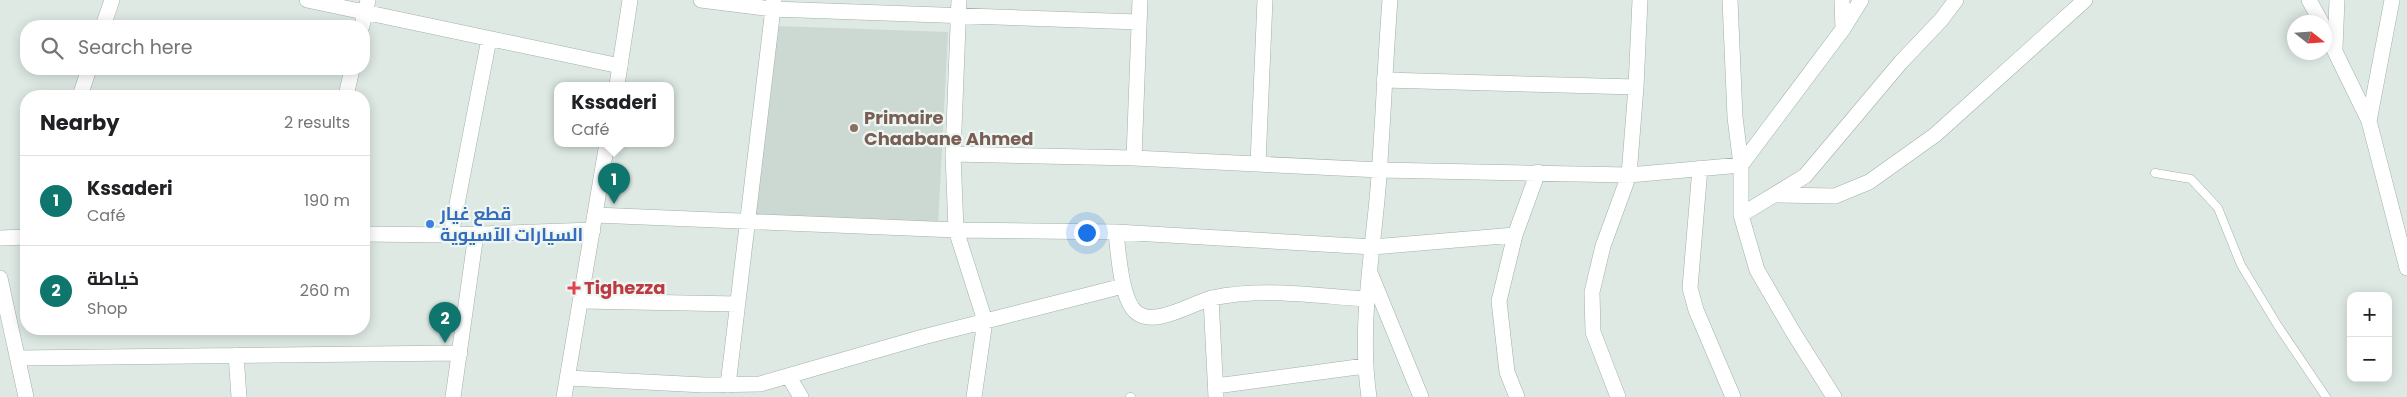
<!DOCTYPE html>
<meta charset="utf-8">
<style>
:root{--surface:#fff;--page:#f2f2f2;--text:#202124;--muted:#757577;--line:#e0e0e0;--accent:#0f766e}
body{margin:0;font-family:Poppins,Cairo,sans-serif;background:var(--page);color:var(--text)}
.controls{position:absolute;right:15px;bottom:15px;display:grid;overflow:hidden;border-radius:10px;box-shadow:0 2px 12px #0003}
.controls button{width:45px;height:45px;display:grid;place-items:center;padding:0;border:0;border-bottom:1px solid var(--line);background:var(--surface);color:var(--text);font:25px sans-serif}
.compass{position:absolute;left:2287px;top:15px;width:45px;height:45px;border-radius:50%;background:var(--surface);box-shadow:0 2px 12px #0003;rotate:107deg}
.you{position:absolute;left:1086px;top:232px;width:18px;height:18px;margin:-12px;border:4px solid #fff;border-radius:50%;background:#1a73e8;box-shadow:0 0 0 8px #1a73e833}
.badge{display:grid;place-items:center;width:32px;height:32px;border-radius:50%;background:var(--accent);color:#fff;font-size:16px;font-weight:700}
.pin{position:absolute;translate:-50% -41px;filter:drop-shadow(0 1px 2px #0008)}
.pin::after{content:'';position:absolute;top:26px;width:18px;height:15px;background:inherit;clip-path:polygon(0 0,100% 0,50% 100%)}
.popup{position:absolute;left:554px;top:82px;width:120px;height:65px;box-sizing:border-box;display:grid;place-content:center;border-radius:10px;background:var(--surface);filter:drop-shadow(0 1px 4px #0005);font-size:16px;white-space:nowrap;color:var(--muted)}
.popup b{font-size:19px;color:var(--text)}
.popup::after{content:'';position:absolute;left:50%;top:100%;margin-left:-10px;border:10px solid transparent;border-top-color:var(--surface)}
.list{margin:0;padding:0;list-style:none}
h2{display:flex;justify-content:space-between;align-items:center;height:65px;margin:0;padding:0 20px;font-size:21px}
h2 small{font-size:16px;font-weight:400;color:var(--muted)}
.list li{display:grid;grid-template-columns:32px 1fr auto;gap:15px;align-items:center;box-sizing:border-box;height:90px;padding:0 20px;border-top:1px solid var(--line)}
.list b{display:block;font-size:19px;white-space:nowrap}
.list p{margin:0;font-size:16px;white-space:nowrap;color:var(--muted)}
.list em{font-size:16px;font-style:normal;color:var(--muted)}
.icon{flex:none;width:28px;height:28px;fill:none;stroke:currentColor;stroke-width:2;stroke-linecap:round;stroke-linejoin:round}
.map{position:relative;flex:none;width:2407px;height:397px;overflow:hidden}
.search{position:absolute;background:var(--surface);box-shadow:0 2px 12px #0003;left:20px;top:20px;width:350px;height:55px;display:flex;align-items:center;gap:12px;box-sizing:border-box;padding:0 18px;border-radius:20px;color:var(--muted);font-size:19px}
.panel{position:absolute;background:var(--surface);box-shadow:0 2px 12px #0003;left:20px;top:90px;width:350px;height:245px;border-radius:20px}
.map>svg:first-child{display:block}
.built{fill:#ccd9d2}
.lines{fill:none;stroke-linecap:round;stroke-linejoin:round}
.service-casing{stroke:#a1b0aa;stroke-width:9}
.minor-casing{stroke:#a1b0aa;stroke-width:16}
.tertiary-casing{stroke:#a1b0aa;stroke-width:16}
.service{stroke:#fff;stroke-width:8}
.minor{stroke:#fff;stroke-width:15}
.tertiary{stroke:#fff;stroke-width:15}
.education-dot{fill:#8d6e63;stroke:#eef6f2;stroke-width:2}
.shop-dot{fill:#3f7fe0;stroke:#eef6f2;stroke-width:2}
.health-dot{fill:#e0444e;stroke:#eef6f2;stroke-width:2}
.labels{text-anchor:middle;stroke-width:4.5;stroke-linejoin:round;paint-order:stroke}
.education-label{font-size:18px;font-weight:bold;fill:#785e54;stroke:#eef6f2;text-anchor:start}
.shop-label{font-size:18px;font-weight:bold;fill:#366cbe;stroke:#eef6f2;text-anchor:start}
.health-label{font-size:18px;font-weight:bold;fill:#be3a42;stroke:#eef6f2;text-anchor:start}
</style>
<div class="map">
<svg width="2407" height="397" viewBox="0 0 2407 397">
<rect width="100%" height="100%" fill="#dee9e4"/>
<!-- built -->
<path class="built" d="M778,26L948,32L938,226L752,223Z"/>
<g class="lines">
<defs>
<path id="service" d="M2155,173L2191,179L2218,208L2241,265L2278,326L2326,397
M1130,397H1131"/>
<path id="minor" d="M307,0L620,66
M701,0L772,9L1139,22
M959,0L953,154L956,230L985,321L974,397
M1730,0L1735,117L1741,165V215L1757,270L1793,332L1834,397
M1842,0L1843,29
M2309,0L2321,22
M103,26L112,0
M362,26L368,0
M2324,29L2369,121L2407,268
M2335,48L2337,0
M1384,80L1636,87
M80,96L89,69
M346,96L352,69
M2369,121L2392,0
M953,154L1134,158L1380,170L1629,175L1741,165L1843,29L1861,0
M1134,158L1140,0
M1258,164L1265,0
M1700,168L1690,288L1696,310L1733,397
M1775,195L1835,196L1869,182L1935,135L2085,0
M595,215L956,230L1116,232L1373,247L1515,235
M1741,215L1805,176L1901,62L1941,20L1956,0
M1116,232C1118,251 1121,300 1136,312C1154,328 1192,303 1212,298C1262,287 1317,296 1367,299
M364,234L451,235L593,230
M451,235L489,39
M0,238L26,237
M1371,275L1421,397
M0,278L26,397
M1211,298L1216,397
M581,301L738,304
M236,355L239,397
M19,358L460,353
M789,377L801,397
M568,378L704,385L760,384L923,337L1123,286
M728,385L774,0
M1216,386L1365,366
M453,397L476,234
M1369,397C1359,329 1372,258 1378,189C1383,126 1385,63 1390,0
M1517,397L1507,372L1499,301L1515,235L1538,172
M1618,397L1593,332L1592,292L1603,246L1629,175L1636,87L1640,0"/>
<path id="tertiary" d="M617,85L630,0
M564,397L607,143"/>
</defs>
<!-- service casing -->
<use href="#service" class="service-casing"/>
<!-- minor casing -->
<use href="#minor" class="minor-casing"/>
<!-- tertiary casing -->
<use href="#tertiary" class="tertiary-casing"/>
<!-- service -->
<use href="#service" class="service"/>
<!-- minor -->
<use href="#minor" class="minor"/>
<!-- tertiary -->
<use href="#tertiary" class="tertiary"/>
</g>
<!-- markers -->
<circle class="education-dot" cx="854" cy="128" r="5"/>
<circle class="shop-dot" cx="430" cy="224" r="5"/>
<path class="health-dot" d="M571.5 280.5h5v5h5v5h-5v5h-5v-5h-5v-5h5z"/>
<g class="labels">
<!-- education labels -->
<g class="education-label">
<text x="864" y="124">Primaire<tspan x="864" dy="21">Chaabane Ahmed</tspan></text>
</g>
<!-- shop labels -->
<g class="shop-label">
<text x="440" y="220">قطع غيار<tspan x="440" dy="21">السيارات الآسيوية</tspan></text>
</g>
<!-- health labels -->
<g class="health-label">
<text x="584" y="294">Tighezza</text>
</g>
</g>
</svg>
<div class="controls">
<button>+</button>
<button>−</button>
</div>
<svg class="compass" viewBox="-18 -18 36 36"><path d="M0-13l5 13h-10z" fill="#e53935"/><path d="M0 13l5-13h-10z" fill="#757577"/></svg>
<div class="you"></div>
<div class="pin badge" style="left:614px;top:204px">1</div>
<div class="popup"><b>Kssaderi</b>Café</div>
<div class="pin badge" style="left:445px;top:343px">2</div>
<div class="search"><svg class="icon" aria-label="search" viewBox="0 0 24 24"><circle cx="10" cy="10" r="6"/><path d="M15 15l6 6"/></svg>Search here</div>
<section class="panel">
<h2>Nearby<small>2 results</small></h2>
<ul class="list">
<li><span class="badge">1</span><div><b>Kssaderi</b><p>Café</p></div><em>190 m</em></li>
<li><span class="badge">2</span><div><b>خياطة</b><p>Shop</p></div><em>260 m</em></li>
</ul>
</section>
</div>
